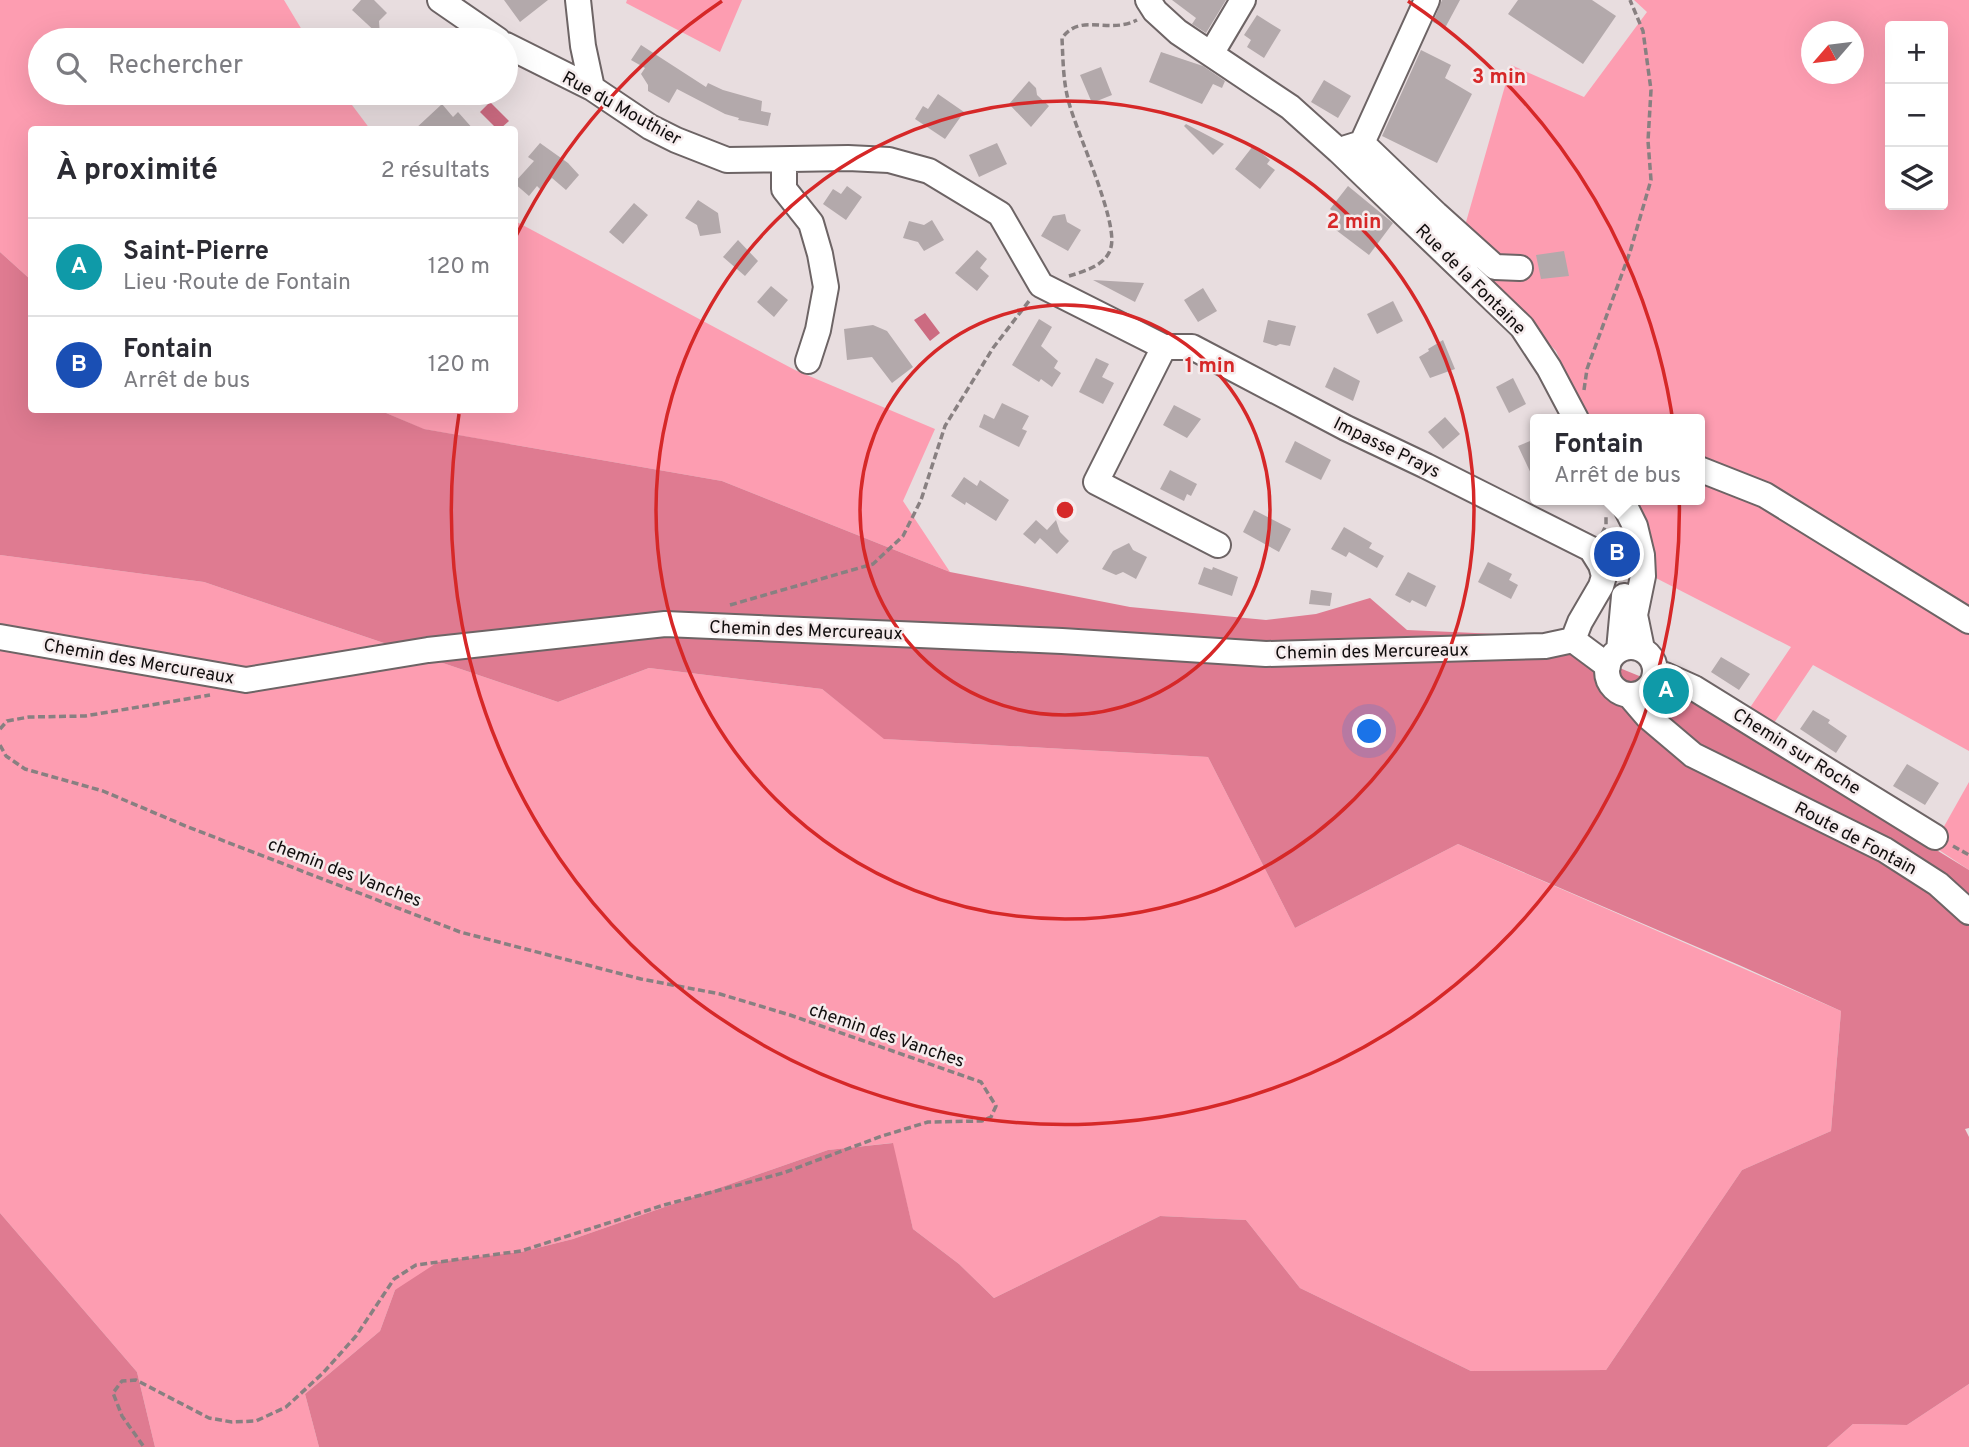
<!DOCTYPE html>
<html lang="fr">
<meta charset="utf-8">
<style>
:root{--surface:#fff;--page:#f2f2f3;--text:#2b2b33;--muted:#7c7c81;--line:#e1e1e2;--accent:#1a73e8}
body{margin:0;font-family:Overpass,sans-serif;background:var(--page);color:var(--text)}
.controls{position:absolute;right:21px;top:21px;display:grid;overflow:hidden;border-radius:7px;box-shadow:0 7px 28px #0002}
.controls button{width:63px;height:63px;display:grid;place-items:center;padding:0;border:0;border-bottom:2px solid var(--line);background:var(--surface);color:var(--text);font:35px sans-serif}
.compass{position:absolute;left:1801px;top:21px;width:63px;height:63px;border-radius:50%;background:var(--surface);box-shadow:0 7px 28px #0002;rotate:242deg}
.you{position:absolute;left:1370px;top:732px;width:24px;height:24px;margin:-18px;border:5px solid #fff;border-radius:50%;background:#1a73e8;box-shadow:0 0 0 10px #1a73e833}
.badge{display:grid;place-items:center;width:46px;height:46px;border-radius:50%;background:var(--accent);color:#fff;font-size:23px;font-weight:700}
.pin{position:absolute;translate:-50% -50%;border:4px solid #fff;box-shadow:0 2px 7px #0006}
.popup{position:absolute;left:1530px;top:414px;width:175px;height:91px;box-sizing:border-box;display:grid;place-content:center;border-radius:7px;background:var(--surface);filter:drop-shadow(0 2px 5px #0005);font-size:23px;white-space:nowrap;color:var(--muted)}
.popup b{font-size:26px;color:var(--text)}
.popup::after{content:'';position:absolute;left:50%;top:100%;margin-left:-14px;border:14px solid transparent;border-top-color:var(--surface)}
.list{margin:0;padding:0;list-style:none}
h2{display:flex;justify-content:space-between;align-items:center;height:91px;margin:0;padding:0 28px;font-size:30px}
h2 small{font-size:23px;font-weight:400;color:var(--muted)}
.list li{display:grid;grid-template-columns:46px 1fr auto;gap:21px;align-items:center;box-sizing:border-box;height:98px;padding:0 28px;border-top:2px solid var(--line)}
.list b{display:block;font-size:26px;white-space:nowrap}
.list p{margin:0;font-size:23px;white-space:nowrap;color:var(--muted)}
.list em{font-size:23px;font-style:normal;color:var(--muted)}
.icon{flex:none;width:38px;height:38px;fill:none;stroke:currentColor;stroke-width:2;stroke-linecap:round;stroke-linejoin:round}
.map{position:relative;flex:none;width:1969px;height:1447px;overflow:hidden}
.search{position:absolute;background:var(--surface);box-shadow:0 7px 28px #0002;left:28px;top:28px;width:490px;height:77px;display:flex;align-items:center;gap:18px;box-sizing:border-box;padding:0 24px;border-radius:38px;color:var(--muted);font-size:26px}
.panel{position:absolute;background:var(--surface);box-shadow:0 7px 28px #0002;left:28px;top:126px;width:490px;height:287px;border-radius:7px}
.map>svg:first-child{display:block}
.green{fill:#fd9db1;fill-rule:evenodd}
.forest{fill:#df7b91}
.water{fill:#cc6b81}
.building{fill:#b3a9ab}
.lines{fill:none;stroke-linecap:round;stroke-linejoin:round}
.minor-casing{stroke:#6d6465;stroke-width:28}
.path{stroke:#888081;stroke-width:3.5;stroke-dasharray:7 3.5;stroke-linecap:butt}
.minor{stroke:#fff;stroke-width:24}
.ring{fill:none;stroke:#d62828;stroke-width:3.5}
.labels{text-anchor:middle;stroke-width:5;stroke-linejoin:round;paint-order:stroke}
.street-label{font-size:18px;fill:#110e0e;stroke:#f5ebec}
.centre{fill:#d62828;stroke:#f5ebec;stroke-width:3.5}
.ring-label{font-size:21px;text-anchor:middle;font-weight:bold;fill:#d62828;stroke:#f5ebec;stroke-width:5;stroke-linejoin:round;paint-order:stroke}
</style>
<div class="map">
<svg width="1969" height="1447" viewBox="0 0 1969 1447">
<rect width="100%" height="100%" fill="#e8dddf"/>
<!-- green -->
<path class="green" d="M0,0H284L308,40H40V93H343L370,129L32,130L31,280L0,252Z
M627,0H742L720,52L626,3Z
M1634,0H1969V751L1813,665L1772,726L1747,712L1791,647L1650,575L1628,500H1699V419H1588L1556,351L1458,250L1511,65L1584,97L1647,12ZM1890,26H1943V205H1890ZM1812,32H1854V74H1812Z
M515,221L795,370L935,429L903,501L950,572L722,481L423,429L379,410H514Z
M0,555L204,582L558,702L649,668L822,689L885,739L1208,757L1295,928L1458,844L1841,1011L1831,1131L1742,1170L1606,1370L1471,1371L1300,1288L1246,1220L1160,1216L994,1298L959,1264L913,1229L892,1143L828,1150L573,1239L521,1252L395,1290L380,1331L305,1394L319,1447H155L137,1372L0,1213Z
M1969,782V870L1933,846Z
M1969,1384V1447H1827L1853,1424L1907,1425Z"/>
<!-- forest -->
<path class="forest" d="M0,252L31,280L32,410H379L424,429L722,481L950,572L1130,607L1266,620L1316,614L1370,598L1407,630L1541,636L1681,693L1969,870V1128L1965,1129L1969,1137V1384L1907,1425L1853,1424L1827,1447H319L305,1394L380,1331L395,1290L438,1262L521,1252L573,1239L828,1150L893,1143L913,1229L959,1264L994,1298L1160,1216L1246,1220L1300,1288L1471,1371L1606,1370L1742,1170L1831,1131L1841,1011L1739,965L1458,844L1295,928L1208,757L884,739L822,689L649,668L558,702L204,582L0,555Z
M0,1213L137,1372L155,1447H0Z"/>
<!-- water -->
<path class="water" d="M490,102L509,121L500,129H497L480,112Z
M925,313L940,333L930,341L914,320Z"/>
<!-- building -->
<path class="building" d="M361,0H374L387,13L379,21L380,36L352,10Z
M504,0H548L520,22Z
M1172,0H1226L1206,33L1192,24L1196,18Z
M1442,0H1460L1445,28L1433,22Z
M1518,0H1592L1616,16L1583,64L1508,14Z
M1257,15L1281,30L1264,58L1247,47L1251,40L1244,35Z
M641,45L706,87L708,83L723,90L762,101L761,111L771,113L768,126L738,120L739,118L725,114L677,89L669,103L648,91V85L641,74L645,68L631,60Z
M1421,50L1451,65L1445,78L1472,94L1437,163L1382,136Z
M1161,52L1203,66L1225,81L1222,88L1213,84L1202,104L1149,82Z
M1101,67L1112,95L1092,103L1080,75Z
M1324,80L1351,96L1338,118L1311,102Z
M1029,81L1036,88L1037,95L1049,106L1031,127L1009,104Z
M938,94L964,112L945,139L915,119L923,106L928,109Z
M442,104L453,117L458,112L474,130H414Z
M1186,124L1224,144L1213,155L1184,126Z
M540,143L568,163L579,175L566,190L552,178L541,190L537,186L529,196L514,183L534,161L528,157Z
M997,143L1007,164L979,177L969,155Z
M1253,146L1270,160L1267,164L1275,170L1260,189L1235,169Z
M847,186L862,197L846,220L823,204L833,189L841,194Z
M1348,186L1393,223L1369,255L1332,227L1339,217L1330,209Z
M698,200L718,213L721,233L700,236L697,225L685,218Z
M634,203L648,215L623,244L609,232Z
M1065,214L1067,222L1081,230L1068,251L1041,236L1053,216Z
M932,220L944,240L924,251L918,242L903,238L909,221L924,225Z
M738,240L758,261L745,276L723,257Z
M977,250L987,259L980,268L989,276L977,291L955,273Z
M1564,251L1569,276L1541,279L1536,255Z
M1093,280L1144,283L1135,302Z
M771,286L788,300L774,317L757,302Z
M1203,288L1217,311L1198,322L1184,300Z
M1393,301L1403,321L1377,334L1367,314Z
M1039,319L1052,327L1041,346L1058,361L1054,368L1061,373L1052,387L1041,379L1039,382L1012,365Z
M1268,320L1296,326L1290,346L1280,344L1276,346L1263,342Z
M873,325L887,331L913,367L892,383L872,357L847,360L844,329Z
M1443,340L1455,369L1430,378L1419,357L1429,351L1428,349Z
M1096,358L1109,364L1102,377L1114,383L1103,404L1079,392Z
M1334,367L1360,381L1353,401L1325,387Z
M1513,378L1526,404L1509,413L1496,387Z
M1002,403L1029,416L1022,429L1027,431L1019,447L979,427L984,414L994,419Z
M1174,405L1201,419L1187,438L1163,425Z
M1445,417L1460,434L1443,449L1428,432Z
M1535,439V482L1518,446Z
M1295,441L1331,460L1321,480L1285,462Z
M1170,470L1197,484L1191,496L1187,494L1184,501L1160,489Z
M964,477L977,486L980,480L1009,500L996,521L966,502L965,505L951,496Z
M1254,510L1291,529L1279,552L1243,532Z
M1036,520L1047,530L1056,520L1060,532L1069,541L1057,554L1040,538L1035,544L1023,534Z
M1344,527L1372,543L1369,548L1384,556L1377,568L1349,552L1346,557L1331,549Z
M1129,543L1133,550L1147,557L1136,579L1123,572L1116,575L1102,569L1113,551Z
M1488,562L1512,574L1509,580L1518,585L1511,599L1478,582Z
M1204,567L1212,570L1213,567L1238,577L1232,596L1198,584Z
M1408,572L1436,586L1426,607L1412,600L1410,603L1395,595Z
M1311,590L1332,593L1330,606L1309,604Z
M1721,657L1750,674L1739,690L1711,672Z
M1813,710L1830,720L1828,723L1847,736L1836,753L1800,729Z
M1907,764L1939,783L1925,805L1893,786Z"/>
<g class="lines">
<defs>
<path id="minor" d="M440,0L498,40
M578,0L583,46L592,88
M1148,0L1155,11L1178,32L1290,107L1339,151L1522,327L1549,368L1576,419
M506,45L592,88L650,127L676,140L727,160L848,158L889,160L929,171L1000,214L1041,285L1164,347H1192L1346,428L1426,466L1591,549L1601,565L1604,576L1601,586L1580,622L1573,640
M1211,54L1243,0
M1362,143L1436,214L1495,267L1520,268
M1346,148L1362,143L1427,0
M784,160V189L811,223L820,254L826,287L818,330L808,361
M1164,347L1096,482L1218,545
M1699,469L1765,495L1969,621
M1622,500L1635,526L1642,555L1643,576L1635,615L1642,649
M0,637L246,680L428,650L665,624L1062,641L1266,654L1545,646L1573,640
M1573,640L1608,666
M1607 671a24 24 0 1 1 48 0a24 24 0 1 1-48 0Z
M1619,650L1624,596
M1655,676L1665,675L1694,688L1935,837
M1629,695L1647,716L1693,755L1885,850L1938,884L1969,912"/>
</defs>
<!-- minor casing -->
<use href="#minor" class="minor-casing"/>
<!-- path -->
<path class="path" d="M1069,276C1085,271 1107,265 1111,247C1118,221 1077,133 1069,103C1063,82 1063,59 1062,38C1081,12 1108,35 1137,20
M1584,390L1587,369L1630,252L1651,180L1648,141L1651,90L1643,31L1630,0
M1602,534L1606,525V515
M730,605L873,564L903,536L921,500L945,426L993,348L1029,301
M0,729L7,721L29,717L85,716L210,695
M0,745L6,756L25,769L103,791L188,827L460,932L641,979L720,994L790,1015L981,1082L996,1106L991,1117L982,1121L928,1122L882,1136L783,1173L664,1205L521,1251L416,1265L394,1279L356,1336L323,1373L286,1407L256,1421L232,1422L209,1418L136,1380L122,1381L113,1393L122,1416L144,1447
M1953,846L1969,855"/>
<!-- minor -->
<use href="#minor" class="minor"/>
</g>
<!-- distance rings -->
<g class="ring">
<circle cx="1065" cy="510" r="205"/>
<circle cx="1065" cy="510" r="409"/>
<path d="M516 236A614 614 0 0 1 722 1M1408 1A614 614 0 1 1 459 414"/>
</g>
<g class="labels">
<!-- street labels -->
<g class="street-label">
<text transform="translate(622 108) rotate(29)" y="6">Rue du Mouthier</text>
<text transform="translate(1471 279) rotate(45)" y="6">Rue de la Fontaine</text>
<text transform="translate(1387 447) rotate(26)" y="6">Impasse Prays</text>
<text transform="translate(806 630) rotate(2)" y="6">Chemin des Mercureaux</text>
<text transform="translate(1372 651) rotate(-1)" y="6">Chemin des Mercureaux</text>
<text transform="translate(139 661) rotate(10)" y="6">Chemin des Mercureaux</text>
<text transform="translate(1797 751) rotate(32)" y="6">Chemin sur Roche</text>
<text transform="translate(1856 838) rotate(28)" y="6">Route de Fontain</text>
<text transform="translate(345 872) rotate(21)" y="6">chemin des Vanches</text>
<text transform="translate(887 1035) rotate(19)" y="6">chemin des Vanches</text>
</g>
</g>
<circle cx="1065" cy="510" r="10" class="centre"/>
<g class="ring-label">
<text x="1499" y="83">3 min</text>
<text x="1354" y="228">2 min</text>
<text x="1210" y="372">1 min</text>
</g>
</svg>
<div class="controls">
<button>+</button>
<button>−</button>
<button><svg class="icon" aria-label="layers" viewBox="0 0 24 24"><path d="M12 4l9 5-9 5-9-5zM3 14l9 5 9-5"/></svg></button>
</div>
<svg class="compass" viewBox="-18 -18 36 36"><path d="M0-13l5 13h-10z" fill="#e53935"/><path d="M0 13l5-13h-10z" fill="#7c7c81"/></svg>
<div class="you"></div>
<div class="pin badge" style="left:1666px;top:691px;background:#0f9aa8">A</div>
<div class="pin badge" style="left:1617px;top:554px;background:#1a4fb4">B</div>
<div class="popup"><b>Fontain</b>Arrêt de bus</div>
<div class="search"><svg class="icon" aria-label="search" viewBox="0 0 24 24"><circle cx="10" cy="10" r="6"/><path d="M15 15l6 6"/></svg>Rechercher</div>
<section class="panel">
<h2>À proximité<small>2 résultats</small></h2>
<ul class="list">
<li><span class="badge" style="background:#0f9aa8">A</span><div><b>Saint-Pierre</b><p>Lieu · Route de Fontain</p></div><em>120 m</em></li>
<li><span class="badge" style="background:#1a4fb4">B</span><div><b>Fontain</b><p>Arrêt de bus</p></div><em>120 m</em></li>
</ul>
</section>
</div>
